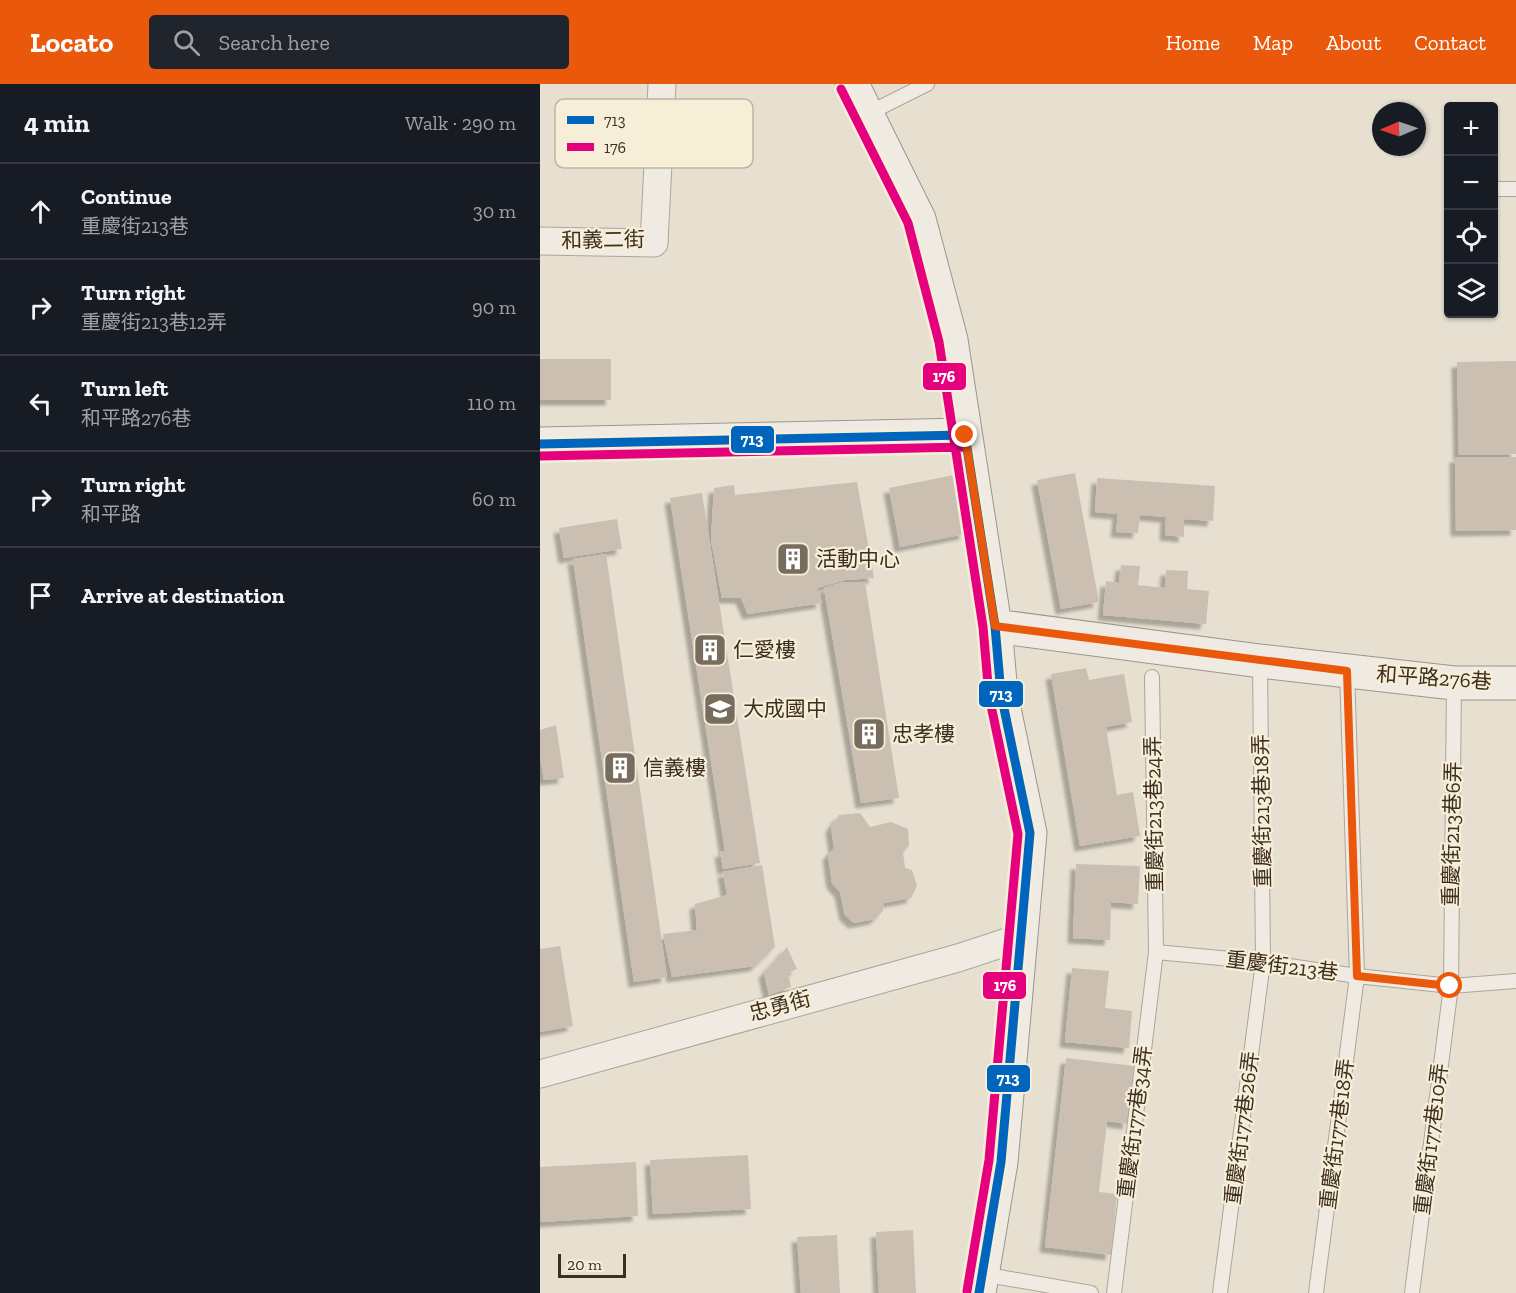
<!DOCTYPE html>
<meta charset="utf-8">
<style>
:root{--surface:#171b24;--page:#20242c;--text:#f1f3f6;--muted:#9ea1a6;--line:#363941;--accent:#ea580c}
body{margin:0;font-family:"Zilla Slab","Noto Sans TC",serif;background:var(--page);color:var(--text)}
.controls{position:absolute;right:18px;top:18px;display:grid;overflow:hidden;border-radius:6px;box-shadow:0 2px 4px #0004}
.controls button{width:54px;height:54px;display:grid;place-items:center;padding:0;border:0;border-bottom:2px solid var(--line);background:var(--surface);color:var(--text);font:30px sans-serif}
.compass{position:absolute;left:832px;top:18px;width:54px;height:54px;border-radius:50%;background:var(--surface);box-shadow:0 2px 4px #0004;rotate:268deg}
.scale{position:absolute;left:18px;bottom:15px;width:68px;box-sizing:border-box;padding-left:6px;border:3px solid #3d2e20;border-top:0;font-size:16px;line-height:21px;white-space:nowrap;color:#3d2e20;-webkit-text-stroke:4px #f7eed8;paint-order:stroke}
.stop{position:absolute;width:18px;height:18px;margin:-14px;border:4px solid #ea580c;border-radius:50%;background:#fff}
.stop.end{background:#ea580c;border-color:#fff;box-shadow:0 2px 6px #0008}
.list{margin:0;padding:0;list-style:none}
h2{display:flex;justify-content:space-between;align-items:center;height:78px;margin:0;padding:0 24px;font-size:26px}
h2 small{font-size:20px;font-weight:400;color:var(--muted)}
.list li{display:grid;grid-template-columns:39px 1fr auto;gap:18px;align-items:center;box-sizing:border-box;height:96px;padding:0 24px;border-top:2px solid var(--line)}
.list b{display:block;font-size:22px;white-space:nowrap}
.list p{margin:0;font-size:20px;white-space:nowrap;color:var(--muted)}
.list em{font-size:20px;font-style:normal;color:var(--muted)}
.icon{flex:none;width:33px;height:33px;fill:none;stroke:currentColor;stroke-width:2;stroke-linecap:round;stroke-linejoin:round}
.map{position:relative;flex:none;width:976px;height:1209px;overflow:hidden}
header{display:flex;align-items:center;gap:36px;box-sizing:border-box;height:84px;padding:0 30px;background:var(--accent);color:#fff}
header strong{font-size:28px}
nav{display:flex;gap:33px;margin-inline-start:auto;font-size:21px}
.search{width:420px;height:54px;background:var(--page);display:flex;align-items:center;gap:15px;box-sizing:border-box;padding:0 21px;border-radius:6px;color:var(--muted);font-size:22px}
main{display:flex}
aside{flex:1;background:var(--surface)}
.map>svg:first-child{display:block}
.building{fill:#cbbfb2;filter:url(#shadow)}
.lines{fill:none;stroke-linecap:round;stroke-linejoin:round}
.lane-casing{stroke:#ada599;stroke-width:16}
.street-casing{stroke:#ada599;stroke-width:29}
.secondary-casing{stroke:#9c958a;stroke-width:35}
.lane{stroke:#efebe3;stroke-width:14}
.street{stroke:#efebe3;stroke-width:27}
.secondary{stroke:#efebe3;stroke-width:33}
.bus-1-casing{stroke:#f7eed8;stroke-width:14}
.bus-2-casing{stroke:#f7eed8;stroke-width:14}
.bus-1{stroke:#0065bd;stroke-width:9}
.bus-2{stroke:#e5007d;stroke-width:9}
.route{stroke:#ea580c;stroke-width:8}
.labels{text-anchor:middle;stroke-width:4.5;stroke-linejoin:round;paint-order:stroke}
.street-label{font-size:21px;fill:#3d2e20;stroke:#f7eed8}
.poi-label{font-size:21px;fill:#3d2e20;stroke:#f7eed8;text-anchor:start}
.key{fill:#f7eed8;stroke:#bfb4a1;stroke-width:1.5}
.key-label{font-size:16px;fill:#3d2e20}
.line-badge{stroke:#f7eed8;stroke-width:2}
.badge-label{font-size:16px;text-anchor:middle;font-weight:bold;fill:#fff}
</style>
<header>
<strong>Locato</strong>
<div class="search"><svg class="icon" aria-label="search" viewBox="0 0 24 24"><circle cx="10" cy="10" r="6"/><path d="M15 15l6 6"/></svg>Search here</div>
<nav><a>Home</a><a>Map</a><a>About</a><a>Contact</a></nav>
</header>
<main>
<aside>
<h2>4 min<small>Walk · 290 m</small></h2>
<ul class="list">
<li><svg class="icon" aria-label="ahead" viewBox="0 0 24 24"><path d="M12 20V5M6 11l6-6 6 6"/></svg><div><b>Continue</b><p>重慶街213巷</p></div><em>30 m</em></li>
<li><svg class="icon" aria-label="right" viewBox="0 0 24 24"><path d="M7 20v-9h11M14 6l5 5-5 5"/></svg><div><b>Turn right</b><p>重慶街213巷12弄</p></div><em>90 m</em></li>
<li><svg class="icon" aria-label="left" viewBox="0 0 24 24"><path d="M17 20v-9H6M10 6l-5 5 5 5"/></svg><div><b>Turn left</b><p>和平路276巷</p></div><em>110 m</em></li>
<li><svg class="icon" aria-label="right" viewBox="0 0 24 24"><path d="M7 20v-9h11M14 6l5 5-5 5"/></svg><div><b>Turn right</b><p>和平路</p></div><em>60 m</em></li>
<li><svg class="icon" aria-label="arrive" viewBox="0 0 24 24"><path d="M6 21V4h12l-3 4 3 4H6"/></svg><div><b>Arrive at destination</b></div></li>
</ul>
</aside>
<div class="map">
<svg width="976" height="1209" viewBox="0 0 976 1209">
<defs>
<filter id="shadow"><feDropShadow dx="-5.5" dy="5.5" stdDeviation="1.5" flood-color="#0004"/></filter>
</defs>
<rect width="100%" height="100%" fill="#e7e0d1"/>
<!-- building -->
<path class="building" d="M0,275H71V316H0Z
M976,277V370L919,371L917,278Z
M915,373H976V446L916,447Z
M535,389L559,518L521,525L497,396Z
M414,391L425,450L360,463L349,404Z
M557,394L675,402L673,437L644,435V453L625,451L626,433L600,431L598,449L576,448L578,430L555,428Z
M317,398L334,494L305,496L277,504L282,519L208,530L201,514H182L171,456L174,404L194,401L195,411Z
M162,409L220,779L183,785L180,768L185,767L130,414Z
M77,435L82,465L24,474L19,444Z
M66,470L127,893L94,898L33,475Z
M581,481L600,482L598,501L625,504L626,486L648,487L647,505L669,507L666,540L563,531L566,497L579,499Z
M303,498H325L359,714L321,719L284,504Z
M546,584L549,596L584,590L592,638L566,643L577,711L593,708L600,752L540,762L511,590Z
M16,641L24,694L4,696L0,672V646Z
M320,729L330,743L351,738L368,745L369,762L363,768L365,784L372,786L377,802L371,814L344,819L343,827L335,835L314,839L305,831L300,808L292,799L288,771L294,764L291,743L299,731Z
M536,780L600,782L598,820L571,818L570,856L533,854Z
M222,781L235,863L215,882L132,893L123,850L157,846L155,820L187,811L183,788Z
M20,862L33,942L0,948V865Z
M247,863L257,885L248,889L251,903L229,911L224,889Z
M532,884L569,887L565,924L592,927L589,964L525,958Z
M526,974L594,982L588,1040L567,1037L559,1108L577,1110L571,1171L505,1163Z
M208,1071L211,1125L113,1130L110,1076Z
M96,1078L98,1132L1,1138L0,1083Z
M373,1146L376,1209H339L336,1148Z
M297,1151L300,1209H261L257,1153Z"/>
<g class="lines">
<defs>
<path id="lane" d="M327,30L387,0
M954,105H976
M616,868L723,878L817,892L911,902L976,897
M442,1190L551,1209
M574,1209L616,868L612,593
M680,1209L723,878L720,577
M776,1209L817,892L807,587
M872,1209L911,902L914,599"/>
<path id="street" d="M0,157L114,159L122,0
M0,990L418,874L479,854"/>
<path id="secondary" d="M312,0L379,135L411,256L455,542L461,610L490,749L461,1078L439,1209
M0,360L425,351
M455,542L720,577L914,599H976"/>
</defs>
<!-- lane casing -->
<use href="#lane" class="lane-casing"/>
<!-- street casing -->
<use href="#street" class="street-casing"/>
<!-- secondary casing -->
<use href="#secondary" class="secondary-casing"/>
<!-- lane -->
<use href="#lane" class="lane"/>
<!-- street -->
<use href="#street" class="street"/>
<!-- secondary -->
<use href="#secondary" class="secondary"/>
<defs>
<path id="bus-1" d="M425,351L455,542L461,610L490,749L461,1078L439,1209
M0,360L425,351"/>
<path id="bus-2" d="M301,5L368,139L399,258L443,543L449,612L478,750L449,1076L427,1207
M0,372L425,363"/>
</defs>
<!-- bus-1 casing -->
<use href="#bus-1" class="bus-1-casing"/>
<!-- bus-2 casing -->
<use href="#bus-2" class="bus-2-casing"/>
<!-- bus-1 -->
<use href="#bus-1" class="bus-1"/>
<!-- bus-2 -->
<use href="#bus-2" class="bus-2"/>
</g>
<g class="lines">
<!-- route -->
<path class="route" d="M425,351L455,542L807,587L817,892L910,902"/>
</g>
<!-- icons -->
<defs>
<symbol id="building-square" viewBox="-11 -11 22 22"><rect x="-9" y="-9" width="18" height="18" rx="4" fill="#786c5e" stroke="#f7eed8"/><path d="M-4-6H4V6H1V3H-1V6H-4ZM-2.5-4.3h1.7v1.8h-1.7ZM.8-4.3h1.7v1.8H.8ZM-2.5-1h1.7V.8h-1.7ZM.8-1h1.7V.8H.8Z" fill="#fff"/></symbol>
<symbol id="school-square" viewBox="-11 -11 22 22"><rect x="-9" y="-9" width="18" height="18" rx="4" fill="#786c5e" stroke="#f7eed8"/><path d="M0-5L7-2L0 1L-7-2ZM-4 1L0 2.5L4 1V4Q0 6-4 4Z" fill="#fff"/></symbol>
</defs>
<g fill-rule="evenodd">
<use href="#building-square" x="234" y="456" width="38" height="38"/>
<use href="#building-square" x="151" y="547" width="38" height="38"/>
<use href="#school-square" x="161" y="606" width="38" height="38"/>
<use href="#building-square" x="310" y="631" width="38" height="38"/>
<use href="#building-square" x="61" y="665" width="38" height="38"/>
</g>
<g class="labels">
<!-- street labels -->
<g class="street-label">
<text transform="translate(63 156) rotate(-1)" y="7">和義二街</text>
<text transform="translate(894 594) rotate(4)" y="7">和平路276巷</text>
<text transform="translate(722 727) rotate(-91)" y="7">重慶街213巷18弄</text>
<text transform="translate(614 730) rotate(-91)" y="7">重慶街213巷24弄</text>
<text transform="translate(912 750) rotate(-89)" y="7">重慶街213巷6弄</text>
<text transform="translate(742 882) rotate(7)" y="7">重慶街213巷</text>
<text transform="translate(240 922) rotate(-15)" y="7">忠勇街</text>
<text transform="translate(595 1038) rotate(-83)" y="7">重慶街177巷34弄</text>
<text transform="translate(702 1044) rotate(-83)" y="7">重慶街177巷26弄</text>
<text transform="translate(797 1050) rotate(-83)" y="7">重慶街177巷18弄</text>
<text transform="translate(891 1055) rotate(-83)" y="7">重慶街177巷10弄</text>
</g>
<!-- poi labels -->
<g class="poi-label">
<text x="276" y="482">活動中心</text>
<text x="193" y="573">仁愛樓</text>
<text x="203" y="632">大成國中</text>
<text x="352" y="657">忠孝樓</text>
<text x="103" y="691">信義樓</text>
</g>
</g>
<!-- legend -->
<rect x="15" y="15" width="198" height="69" rx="9" class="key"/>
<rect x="27" y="32" width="27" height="8" fill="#0065bd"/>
<rect x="27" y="59" width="27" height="8" fill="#e5007d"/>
<g class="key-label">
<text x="64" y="42">713</text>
<text x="64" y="69">176</text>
</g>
<g class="line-badge">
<rect x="382" y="278" width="45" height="29" rx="6" fill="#e5007d"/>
<rect x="190" y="341" width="45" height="29" rx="6" fill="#0065bd"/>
<rect x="438" y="596" width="46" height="28" rx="6" fill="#0065bd"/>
<rect x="442" y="887" width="45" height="29" rx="6" fill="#e5007d"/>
<rect x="446" y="980" width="45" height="29" rx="6" fill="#0065bd"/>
</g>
<g class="badge-label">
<text x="404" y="298">176</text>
<text x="212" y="361">713</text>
<text x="461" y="616">713</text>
<text x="465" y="907">176</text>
<text x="468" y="1000">713</text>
</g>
</svg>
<div class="controls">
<button>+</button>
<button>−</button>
<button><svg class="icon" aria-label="locate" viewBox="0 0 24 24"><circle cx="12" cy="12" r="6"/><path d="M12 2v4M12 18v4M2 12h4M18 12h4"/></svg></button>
<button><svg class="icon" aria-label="layers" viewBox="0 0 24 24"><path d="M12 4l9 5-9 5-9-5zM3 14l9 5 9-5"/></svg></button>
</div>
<svg class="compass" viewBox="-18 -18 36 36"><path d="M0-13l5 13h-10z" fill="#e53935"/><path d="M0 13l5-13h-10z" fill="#9ea1a6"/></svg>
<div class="scale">20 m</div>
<div class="stop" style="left:910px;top:902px"></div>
<div class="stop end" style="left:425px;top:351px"></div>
</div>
</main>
